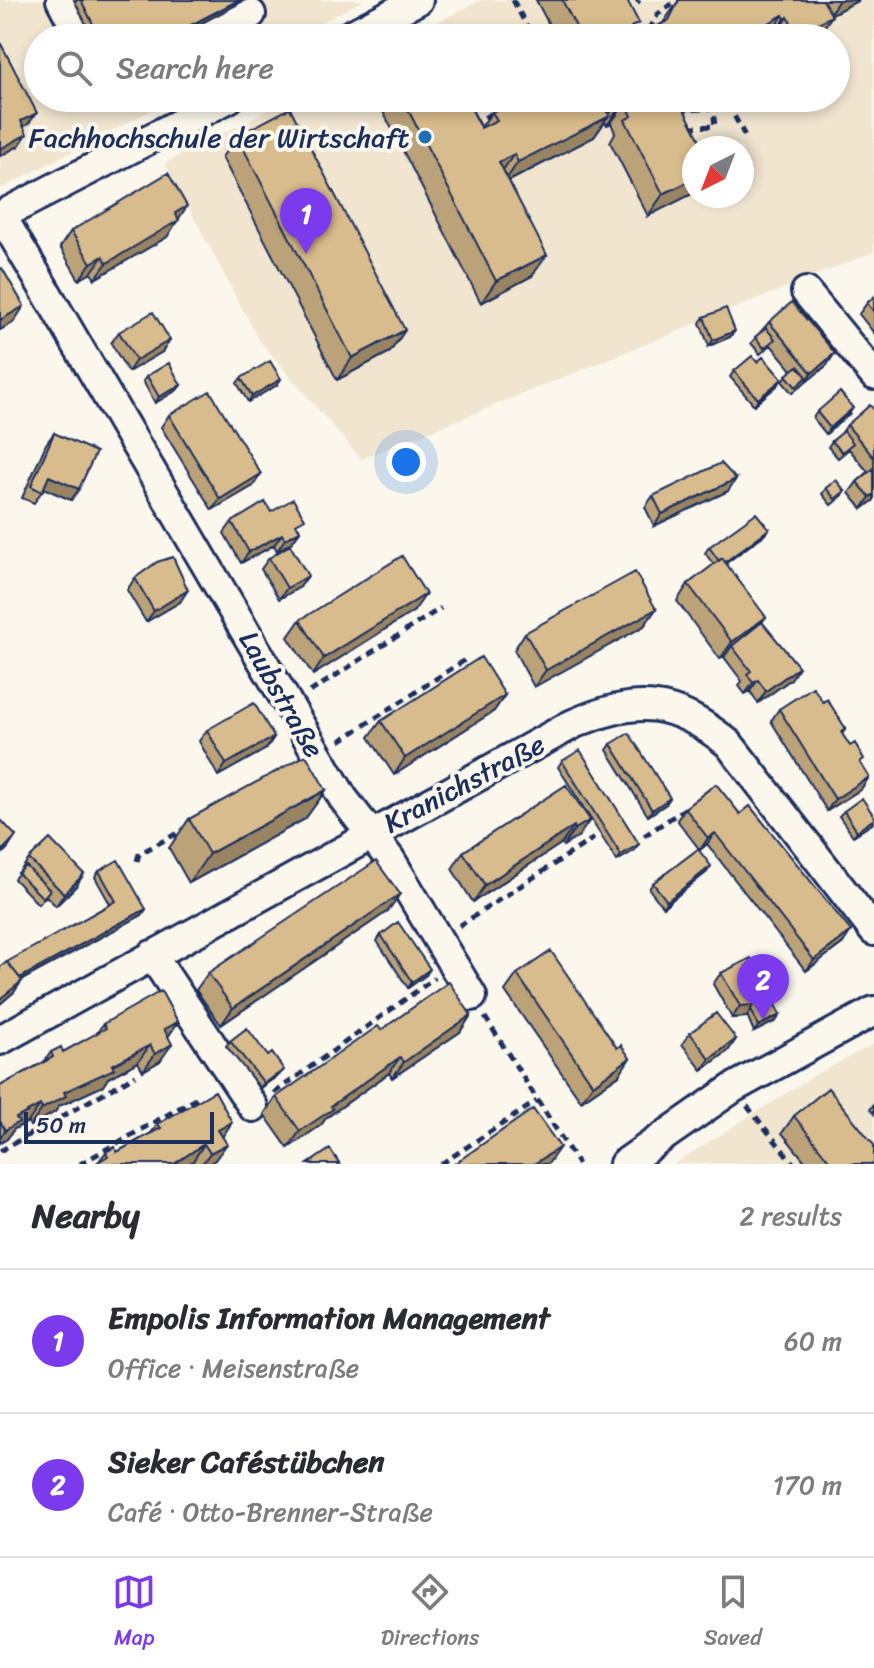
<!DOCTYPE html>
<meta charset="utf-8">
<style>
:root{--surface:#fff;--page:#f2f2f3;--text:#2b2b33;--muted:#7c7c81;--line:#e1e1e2;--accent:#7c3aed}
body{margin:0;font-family:Sriracha,sans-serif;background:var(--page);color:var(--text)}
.compass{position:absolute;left:682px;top:136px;width:72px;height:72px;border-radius:50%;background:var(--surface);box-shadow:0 4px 12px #0003;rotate:222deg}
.scale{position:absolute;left:24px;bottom:20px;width:190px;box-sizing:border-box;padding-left:8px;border:4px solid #1b2f5e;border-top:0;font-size:22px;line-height:28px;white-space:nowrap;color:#1b2f5e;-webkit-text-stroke:6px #fbf7ec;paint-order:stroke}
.you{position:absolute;left:406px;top:462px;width:28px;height:28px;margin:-20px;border:6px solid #fff;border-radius:50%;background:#1a73e8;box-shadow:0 0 0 12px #1a73e833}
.badge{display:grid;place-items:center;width:52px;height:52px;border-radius:50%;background:var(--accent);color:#fff;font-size:26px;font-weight:700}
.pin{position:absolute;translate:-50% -66px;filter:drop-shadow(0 2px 4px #0008)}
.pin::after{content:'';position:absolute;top:42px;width:28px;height:24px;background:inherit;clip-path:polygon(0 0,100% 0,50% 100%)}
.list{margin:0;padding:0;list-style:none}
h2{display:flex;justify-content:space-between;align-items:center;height:104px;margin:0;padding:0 32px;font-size:34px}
h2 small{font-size:26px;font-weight:400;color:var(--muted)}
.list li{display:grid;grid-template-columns:52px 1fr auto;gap:24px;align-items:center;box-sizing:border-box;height:144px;padding:0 32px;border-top:2px solid var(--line)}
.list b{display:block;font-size:30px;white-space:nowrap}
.list p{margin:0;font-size:26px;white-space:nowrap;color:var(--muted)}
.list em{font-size:26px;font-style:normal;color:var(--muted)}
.icon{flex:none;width:44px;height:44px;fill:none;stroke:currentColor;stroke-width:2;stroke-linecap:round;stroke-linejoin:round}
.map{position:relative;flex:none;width:874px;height:1164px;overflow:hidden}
.search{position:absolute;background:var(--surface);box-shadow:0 4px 12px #0003;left:24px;right:24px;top:24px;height:88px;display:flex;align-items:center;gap:20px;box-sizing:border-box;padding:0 28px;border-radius:44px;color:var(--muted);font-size:30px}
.sheet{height:392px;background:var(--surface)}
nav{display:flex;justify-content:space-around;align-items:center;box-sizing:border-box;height:112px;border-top:2px solid var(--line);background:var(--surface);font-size:22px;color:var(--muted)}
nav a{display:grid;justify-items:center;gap:4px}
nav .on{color:var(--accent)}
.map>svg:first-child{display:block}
.built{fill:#f1e5d0;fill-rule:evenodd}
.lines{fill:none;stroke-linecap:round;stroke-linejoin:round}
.minor-casing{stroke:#1b2f5e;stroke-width:34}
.path{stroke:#1b2f5e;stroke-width:5;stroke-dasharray:8 6;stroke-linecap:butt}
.minor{stroke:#fbf7ec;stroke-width:28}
.wall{fill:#bba279;stroke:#1b2f5e;stroke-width:2}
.shaded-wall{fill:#988463;stroke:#1b2f5e;stroke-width:2}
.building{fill:#d9bc8d;stroke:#1b2f5e;stroke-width:2}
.poi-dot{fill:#1f6fb2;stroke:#fbf7ec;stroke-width:3}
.labels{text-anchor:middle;stroke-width:8;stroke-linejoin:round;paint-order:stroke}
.poi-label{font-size:28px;fill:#1b2f5e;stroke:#fbf7ec;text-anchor:end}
.street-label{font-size:28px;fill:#1b2f5e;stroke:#fbf7ec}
</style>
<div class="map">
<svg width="874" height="1164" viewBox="0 0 874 1164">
<rect width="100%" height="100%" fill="#fbf7ec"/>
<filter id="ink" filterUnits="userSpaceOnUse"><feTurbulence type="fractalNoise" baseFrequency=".0125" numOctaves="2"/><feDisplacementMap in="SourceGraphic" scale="16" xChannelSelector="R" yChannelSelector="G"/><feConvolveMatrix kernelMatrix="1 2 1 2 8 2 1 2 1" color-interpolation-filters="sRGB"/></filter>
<g filter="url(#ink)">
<!-- built -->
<path class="built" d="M0,0H364L291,38H38V98H175L0,189Z
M481,0H874V252L361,459L259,340L165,163L291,98H836V38H407ZM694,148H742V196H694Z
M874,1044V1164H674L815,1075Z"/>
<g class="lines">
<defs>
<path id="minor" d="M61,0L81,38
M204,38L251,14
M345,38L418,0
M1,215L343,798L390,859L472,996
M0,216L229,98
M806,292L874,375
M152,955L253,1107
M0,1040L573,724C637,696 674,699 729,744L874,931
M624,1164L733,1088L874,1011"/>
</defs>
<!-- minor casing -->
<use href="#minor" class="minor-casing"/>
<!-- path -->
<path class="path" d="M513,0L533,38
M637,3L639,0
M649,30L658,14L678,0
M745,98L754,107L761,98
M728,104L746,138
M693,111L694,98
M682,113L683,110L718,108L736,98
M472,124L495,112
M689,127L715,126L713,109
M310,692L441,608
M340,741L468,658
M644,836L686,808
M137,861L139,854L185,829
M459,926L594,838
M485,1017L578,1164
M274,1093L435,978
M747,1106L794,1164
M0,1151L136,1075
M80,1164L197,1098
M441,1164L537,1101"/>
<!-- minor -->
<use href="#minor" class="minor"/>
</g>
<!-- wall -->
<path class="wall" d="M74,0H240L236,5L173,38H93Z
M536,0H627L633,32L636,38H556Z
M679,0H859L831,14L815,38H648L656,27L663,23Z
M376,98H466L481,127L492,112L518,98H678L694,193L648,216L610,142L615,133L611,123L607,125L605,122L594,137L509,181L532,276L481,303Z
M237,136L405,330L390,352L337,380L222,157Z
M178,219L167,237L95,279L91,273L79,280L60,247L71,231Z
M874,297V333L859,314L867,303Z
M704,317L730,337L709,346L700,323Z
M769,322L827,365L792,393L782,381L792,370L771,345L760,354L751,343Z
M119,332L162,352L128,372L111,343Z
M734,371L778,385L754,405L730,377Z
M147,376L181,385L177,390L155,403L143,381Z
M241,378L277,385L248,402L237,383Z
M874,410V500L862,509L849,493L857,482L868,472L849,449L838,458L828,447L832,441L841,434L847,425Z
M817,412L849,414L826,434L813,418Z
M169,415L253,486L212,510L161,427Z
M54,433L79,489L71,500L44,488L34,503L22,498L46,444Z
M826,488L845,491L841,497L831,505L822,494Z
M728,491L654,526L645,507L653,496Z
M271,512L299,528L300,531L292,542L277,551L274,545L241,563L224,533L232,522Z
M769,529L765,534L726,563L762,622L791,679L758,703L750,691L745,694L739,686L742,681L724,657L725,656L720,659L677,601L688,584L714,565L705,553L709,547Z
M269,558L300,587L279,599L261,569Z
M135,578L180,602L146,622L127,590Z
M656,609L644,626L534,687L514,650L525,633Z
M414,611L313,675L288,637L300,620Z
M505,695L494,711L394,775L369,737L381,721Z
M823,702L846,729L842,734L869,777L861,789L827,811L771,721L779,709Z
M207,730L274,737L266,749L218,776L199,741Z
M611,744L666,804L648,816L607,750Z
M562,761L639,844L635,850L617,861L558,767Z
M716,784L843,943L806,971L707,844L700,850L677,820L685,808Z
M566,785L578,837L563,846L562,843L473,902L452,869L463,852Z
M326,790L305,819L189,883L169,848L189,819Z
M844,811L872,824L853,836L839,816Z
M29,859L76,886L56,906L46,896L38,904L14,879Z
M99,871L146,909L142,915L22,980L14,992L0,1004V967L110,904L95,877Z
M707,872L663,907L649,889L653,883Z
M388,911L221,1025L196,990L208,973Z
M381,935L426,975L408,988L377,941Z
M721,973L769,991L765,997L780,1015L776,1021L754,1032L747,1015L746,1017L732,1018L713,984Z
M517,974L619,1075L581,1101L505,991Z
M471,1015L460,1032L392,1078L389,1073L326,1118L321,1125L288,1148L264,1114L276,1097L381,1030Z
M178,1022L168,1037L160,1061L143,1071L138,1062L108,1078L103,1086L59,1106L55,1112L30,1126L28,1122L14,1129L7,1139L0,1143V1086L44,1062L51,1052H63L96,1034L103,1024Z
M690,1033L736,1039L728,1051L702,1070L682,1044Z
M230,1041L279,1075L260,1088L226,1046Z
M874,1104V1114L870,1109Z
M794,1116L874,1164H807L782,1133Z
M232,1122L222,1137L215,1160L208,1164H194L193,1161H99L106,1152H117L151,1133L158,1124Z"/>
<!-- shaded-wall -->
<path class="shaded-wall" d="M240,0L236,5L173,38H166Z
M839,0H859L828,16Z
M783,15L768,38H758L769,23Z
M832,16L817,37L794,38L797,34Z
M788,17L774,38H771L785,19Z
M620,99L594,137L503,184L518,162L605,107Z
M626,102L611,123L607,125L622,104Z
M37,113L28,124L13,133L21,121Z
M27,134L19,146L0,156V149Z
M514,154L499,176V162Z
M694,179V193L648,216L663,194Z
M187,206L167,237L95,279L107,263L175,213Z
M547,255L532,276L481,303L496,281Z
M103,256L91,273L79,280L91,263Z
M24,306L13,323L0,330V320Z
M405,330L390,352L337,380L352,358Z
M735,331L730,337L709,346L713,340Z
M170,340L162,352L128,372L136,360Z
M835,353L827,365L804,384L812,373Z
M281,379L277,385L248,402L252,396Z
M782,379L778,385L754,405L758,399Z
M181,385L177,390L155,403L159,397Z
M853,408L849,414L826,434L830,428Z
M261,474L253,486L212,510L220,499Z
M49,476L79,489L71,500L41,487Z
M736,479L728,491L654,526L662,514Z
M874,494V500L862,509L870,497Z
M769,529L765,534L717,570L722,564Z
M300,531L292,542L277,551L285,539Z
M282,534L274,545L241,563L249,552Z
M308,576L300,587L279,599L287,588Z
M188,590L180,602L146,622L154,611Z
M426,594L414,611L313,675L324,658Z
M656,609L644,626L534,687L546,670Z
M766,617L754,633L732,646L725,656L720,659L732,642Z
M799,667L791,679L758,703L766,691Z
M758,680L750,691L745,694L753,683Z
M505,695L494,711L394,775L405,758Z
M274,737L266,749L218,776L226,764Z
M869,777L861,789L827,811L835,799Z
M326,790L305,819L189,883L209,854Z
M670,798L666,804L648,816L652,810Z
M874,819L872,824L853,836L857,831Z
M590,820L578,837L563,846L575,829Z
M574,826L562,843L473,902L485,885Z
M715,833L707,844L700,850L708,838Z
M16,836L8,848L0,856V853Z
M639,844L635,850L617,861L621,855Z
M711,866L707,872L663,907L667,901Z
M84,874L76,886L56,906L64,894Z
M400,894L388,911L221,1025L233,1008Z
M146,909L142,915L10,986L14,980Z
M851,931L843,943L806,971L814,960Z
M430,969L426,975L408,988L412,982Z
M22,981L14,992L0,1004V999Z
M769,991L761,1003L753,1007L746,1017L732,1018L740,1006Z
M471,1015L460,1032L392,1078L404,1062Z
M780,1015L776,1021L754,1032L758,1026Z
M178,1022L166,1039L164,1029Z
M736,1039L728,1051L702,1070L710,1059Z
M172,1044L160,1061L143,1071L155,1054Z
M150,1045L138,1062L108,1078L103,1086L59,1106L55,1112L30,1126L42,1109L64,1092Z
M400,1057L389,1073L326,1118L321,1125L288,1148L300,1131L331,1106Z
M630,1058L619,1075L581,1101L593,1085Z
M284,1070L279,1075L260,1088L264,1083Z
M40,1105L28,1122L14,1129L7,1139L0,1143V1137L16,1118Z
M232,1122L221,1139L218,1130Z
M204,1144L193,1161L188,1164H174Z
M227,1144L215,1160L208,1164H202L210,1153Z
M560,1147L548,1164H534Z"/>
<!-- building -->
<path class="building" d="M81,0H239L166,38H100Z
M562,0H627L639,23L631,27L636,38H582Z
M679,0H823L832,16L797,34L788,17L785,19L783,15L769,23L772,31L759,38H654L659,35L656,27L669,20Z
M0,42L37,113L21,121L27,134L0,149Z
M402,98H466L481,128L497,120L492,112L518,98H678L704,148H694V179L663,194L625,120L632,116L626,102L622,104L620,99L605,107L610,116L518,162L514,154L499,162L547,255L496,281Z
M290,108L405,330L352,358L237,136Z
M168,173L187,206L175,213L179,220L107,263L103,256L91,263L71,231Z
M2,268L24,306L0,320V269Z
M874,297V312L867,303Z
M792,302L835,353L812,373L769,322Z
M726,308L735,331L713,340L704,317Z
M153,312L170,340L136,360L119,332Z
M766,328L775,339L764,348L755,337Z
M752,356L757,362L763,357L782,379L758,399L734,371Z
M270,361L281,379L252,396L241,378Z
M169,363L181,385L159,397L147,376Z
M798,366L807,377L796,387L786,375Z
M210,391L261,474L220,499L169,415Z
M840,392L853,408L830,428L817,412Z
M870,405L874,410V458L847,425Z
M844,431L853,443L842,452L832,441Z
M54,433L96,452L79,489L49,476L42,492L31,486Z
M721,463L736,479L662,514L653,496Z
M874,468V494L870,497L857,482Z
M836,480L845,491L835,499L826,488Z
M293,499L305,519L296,524L300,531L285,539L282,534L249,552L232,522L265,502L271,512Z
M756,513L769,529L725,562L722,558L719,561L709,547Z
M290,545L308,576L287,588L269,558Z
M402,556L426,594L324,658L300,620Z
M173,557L188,590L154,611L135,578L157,562Z
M722,558L766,617L732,642L688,584Z
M635,572L656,609L546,670L525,633Z
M762,622L799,667L766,691L758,680L753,683L747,674L751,671L732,646Z
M481,657L505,695L405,758L381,721Z
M813,687L823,702L827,699L846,729L841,732L850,746L855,743L864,759L860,762L869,777L835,799L779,709Z
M254,703L274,737L226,764L207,730Z
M629,733L670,798L652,810L611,744Z
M580,750L639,844L621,855L562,761Z
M306,755L326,790L209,854L189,819Z
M716,784L740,814L750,806L851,931L814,960L715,833L708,838L685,808Z
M566,785L590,820L575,829L574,826L485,885L463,852Z
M862,798L874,816V819L857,831L844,811Z
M0,819L16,836L0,853Z
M50,839L84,874L64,894L29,859Z
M698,849L711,866L667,901L653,883Z
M118,860L146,909L20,978L7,962L5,963L116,901L99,871Z
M376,861L400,894L233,1008L208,973Z
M26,866L50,890L43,898L18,873Z
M398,922L430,969L412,982L381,935Z
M551,951L617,1048L621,1045L630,1058L593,1085L517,974Z
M751,958L769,991L754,999V1005L740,1006L721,973Z
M7,962L22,981L0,999V967Z
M449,982L471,1015L404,1062L400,1057L331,1106L333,1109L300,1131L276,1097L378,1026L381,1030Z
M161,991L178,1022L164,1029L172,1044L155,1054L150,1045L112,1065L114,1069L64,1092L66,1096L42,1109L40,1105L16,1118L19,1122L5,1130L0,1121V1086L53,1057L51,1052L61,1047L63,1052L106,1028L103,1024Z
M770,995L780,1015L758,1026L751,1009L754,1003Z
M716,1013L736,1039L710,1059L690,1033Z
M247,1028L268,1056L272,1053L284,1070L264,1083L230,1041Z
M828,1088L874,1145V1164H832L794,1116Z
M215,1091L232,1122L218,1130L227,1144L210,1153L204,1144L174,1164H95L108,1156L106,1152L115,1147L117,1152L161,1128L158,1124Z
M533,1109L560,1147L534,1164H454Z
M330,1149L340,1164H308Z"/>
</g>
<!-- markers -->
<circle class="poi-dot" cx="425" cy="137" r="8"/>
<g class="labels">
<!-- poi labels -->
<g class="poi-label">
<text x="409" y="147">Fachhochschule der Wirtschaft</text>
</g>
<!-- street labels -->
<g class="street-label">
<text transform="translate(282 694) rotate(60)" y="10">Laubstraße</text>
<text transform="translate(464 783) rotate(-28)" y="10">Kranichstraße</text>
</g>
</g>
</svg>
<svg class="compass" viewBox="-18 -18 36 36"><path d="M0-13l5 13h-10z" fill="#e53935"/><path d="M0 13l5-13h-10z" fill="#7c7c81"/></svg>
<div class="scale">50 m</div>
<div class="you"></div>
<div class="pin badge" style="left:306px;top:254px">1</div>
<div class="pin badge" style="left:763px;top:1020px">2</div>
<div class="search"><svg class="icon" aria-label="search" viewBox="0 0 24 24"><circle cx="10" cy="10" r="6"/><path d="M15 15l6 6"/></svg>Search here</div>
</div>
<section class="sheet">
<h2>Nearby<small>2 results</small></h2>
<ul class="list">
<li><span class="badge">1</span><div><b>Empolis Information Management</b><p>Office · Meisenstraße</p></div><em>60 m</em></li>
<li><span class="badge">2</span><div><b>Sieker Caféstübchen</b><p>Café · Otto-Brenner-Straße</p></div><em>170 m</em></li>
</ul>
</section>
<nav>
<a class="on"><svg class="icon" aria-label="map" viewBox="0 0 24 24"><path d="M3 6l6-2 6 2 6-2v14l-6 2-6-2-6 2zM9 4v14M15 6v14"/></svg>Map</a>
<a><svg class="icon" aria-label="directions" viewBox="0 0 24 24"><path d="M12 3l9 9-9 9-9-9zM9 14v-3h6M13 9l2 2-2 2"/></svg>Directions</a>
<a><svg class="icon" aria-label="saved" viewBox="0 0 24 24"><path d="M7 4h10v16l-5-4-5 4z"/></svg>Saved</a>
</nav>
